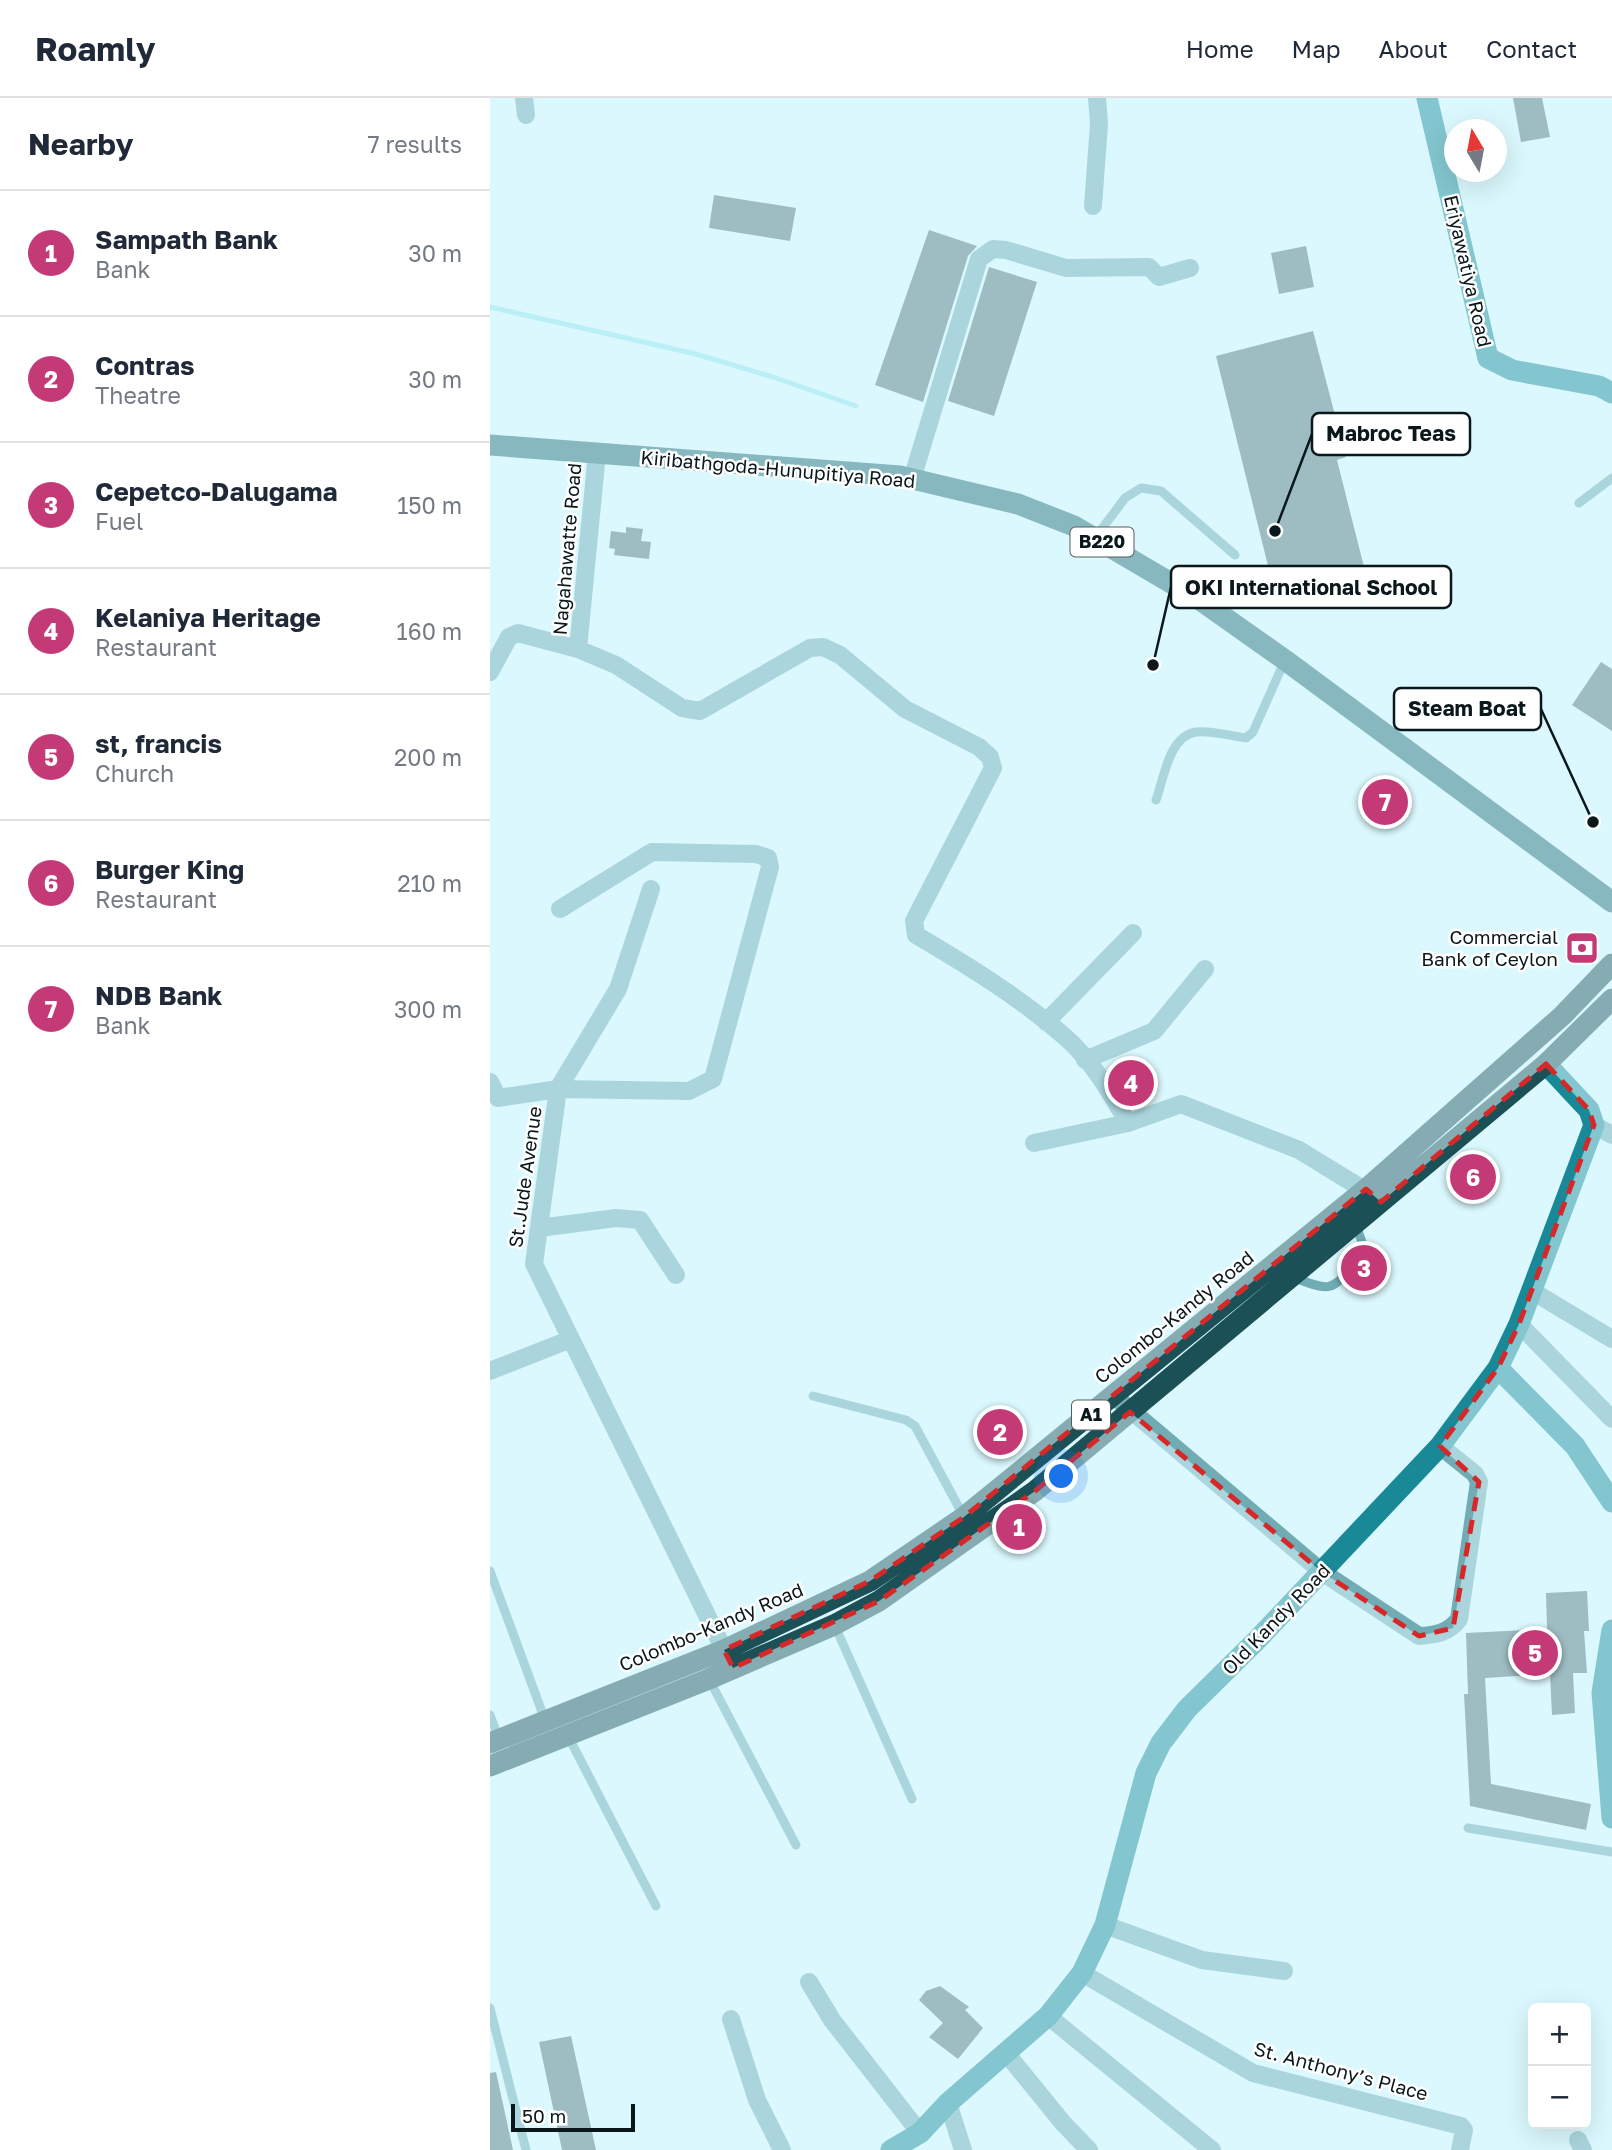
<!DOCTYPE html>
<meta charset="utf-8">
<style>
:root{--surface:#fff;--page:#f2f2f3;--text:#1f2937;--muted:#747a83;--line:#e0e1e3;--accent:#c33a76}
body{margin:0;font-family:"Golos Text",sans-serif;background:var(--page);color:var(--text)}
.controls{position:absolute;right:21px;bottom:21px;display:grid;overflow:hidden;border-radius:10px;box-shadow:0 7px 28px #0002}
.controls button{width:63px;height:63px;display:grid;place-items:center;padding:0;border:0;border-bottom:2px solid var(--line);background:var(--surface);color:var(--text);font:35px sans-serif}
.compass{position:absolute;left:954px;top:21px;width:63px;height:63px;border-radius:50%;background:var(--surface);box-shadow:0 7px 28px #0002;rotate:350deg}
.scale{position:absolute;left:21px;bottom:18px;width:124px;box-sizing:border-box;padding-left:7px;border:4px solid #0a181b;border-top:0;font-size:19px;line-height:24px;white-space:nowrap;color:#0a181b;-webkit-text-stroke:5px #fff;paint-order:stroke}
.you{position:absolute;left:572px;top:1379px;width:24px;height:24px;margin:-18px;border:5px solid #fff;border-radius:50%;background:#1a73e8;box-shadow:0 0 0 10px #1a73e833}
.badge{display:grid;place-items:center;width:46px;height:46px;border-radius:50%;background:var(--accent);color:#fff;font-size:23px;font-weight:700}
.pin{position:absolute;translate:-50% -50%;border:4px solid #fff;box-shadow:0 2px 7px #0006}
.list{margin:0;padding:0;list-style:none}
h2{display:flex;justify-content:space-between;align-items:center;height:91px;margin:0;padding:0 28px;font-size:30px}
h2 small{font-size:23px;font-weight:400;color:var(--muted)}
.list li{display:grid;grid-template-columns:46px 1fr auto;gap:21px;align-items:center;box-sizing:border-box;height:126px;padding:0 28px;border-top:2px solid var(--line)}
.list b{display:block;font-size:26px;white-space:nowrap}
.list p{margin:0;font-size:23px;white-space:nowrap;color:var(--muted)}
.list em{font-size:23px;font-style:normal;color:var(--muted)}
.map{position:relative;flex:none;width:1122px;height:2052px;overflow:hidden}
header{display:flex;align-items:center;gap:42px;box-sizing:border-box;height:98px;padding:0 35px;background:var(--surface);border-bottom:2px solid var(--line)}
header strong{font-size:33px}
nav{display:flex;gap:38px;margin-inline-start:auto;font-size:24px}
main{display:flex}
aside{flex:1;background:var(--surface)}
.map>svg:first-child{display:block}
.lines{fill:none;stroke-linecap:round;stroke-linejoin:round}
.stream{stroke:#96e5f1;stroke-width:5}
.building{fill:#53767b}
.lane{stroke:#71acb5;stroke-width:9}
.street{stroke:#71acb5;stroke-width:18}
.secondary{stroke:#198997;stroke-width:21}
.primary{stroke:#226a74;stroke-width:21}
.highway{stroke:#1c5057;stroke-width:21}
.marked{fill:none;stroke:#d62828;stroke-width:5;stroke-dasharray:14 9;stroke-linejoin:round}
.labels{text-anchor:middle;stroke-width:5;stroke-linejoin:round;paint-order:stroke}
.shield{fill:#fff;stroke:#545d5f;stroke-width:2}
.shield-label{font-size:18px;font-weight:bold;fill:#0a181b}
.street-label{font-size:19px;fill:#0a181b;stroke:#fff}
.poi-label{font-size:19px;fill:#0a181b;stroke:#fff;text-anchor:end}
.leader{fill:none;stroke:#0a181b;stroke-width:2.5}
.callout-dot{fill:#0a181b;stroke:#fff;stroke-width:2.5}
.callout{fill:#fff;stroke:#0a181b;stroke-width:2.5}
.callout-label{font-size:21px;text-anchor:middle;font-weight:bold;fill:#0a181b}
</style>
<header>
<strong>Roamly</strong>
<nav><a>Home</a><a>Map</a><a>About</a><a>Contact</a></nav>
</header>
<main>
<aside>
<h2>Nearby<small>7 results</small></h2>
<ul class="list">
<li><span class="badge">1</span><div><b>Sampath Bank</b><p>Bank</p></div><em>30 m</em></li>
<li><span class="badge">2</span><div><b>Contras</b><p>Theatre</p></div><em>30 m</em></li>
<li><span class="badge">3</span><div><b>Cepetco-Dalugama</b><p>Fuel</p></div><em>150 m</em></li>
<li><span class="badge">4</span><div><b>Kelaniya Heritage</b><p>Restaurant</p></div><em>160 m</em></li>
<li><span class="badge">5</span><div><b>st, francis</b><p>Church</p></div><em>200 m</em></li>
<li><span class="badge">6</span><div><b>Burger King</b><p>Restaurant</p></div><em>210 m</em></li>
<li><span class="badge">7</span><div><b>NDB Bank</b><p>Bank</p></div><em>300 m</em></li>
</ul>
</aside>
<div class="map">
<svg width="1122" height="2052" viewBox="0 0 1122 2052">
<rect width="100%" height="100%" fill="#daf8fd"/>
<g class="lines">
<!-- stream -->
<path class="stream" d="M0,209L206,256L283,279L366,308"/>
</g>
<!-- building -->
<path class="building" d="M1023,0H1052L1060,39L1031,44Z
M224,97L306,110L300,143L219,130Z
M439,132L487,148L478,158L433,304L385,287Z
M816,148L824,189L789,196L781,155Z
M499,169L547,184L504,318L458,303Z
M823,233L856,359L847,362L875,473L785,496L726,258Z
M136,429L153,431L151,443L161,444L159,461L124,457L125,451L119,450L121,433L136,435Z
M1111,564L1122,571V633L1082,607Z
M1097,1493L1099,1533H1094L1097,1575H1083L1085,1615L1062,1617L1060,1576L995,1580L1001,1686L1101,1706L1096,1732L980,1708L974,1596H978L976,1535L1057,1531L1056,1495Z
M450,1888L479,1909L475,1912L493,1930L468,1961L439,1939L453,1925L429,1902L436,1893Z
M81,1938L106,2052H72L49,1944Z
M6,1974L23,2052H0V1975Z"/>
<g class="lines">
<!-- lane -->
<path class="lane" d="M1089,405L1122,380
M605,440L635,400L651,390L671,393L745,457
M666,702C674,680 679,638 706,634C721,632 741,638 756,640L763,634L795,562
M803,1179C847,1197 840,1190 873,1159L875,1153L866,1127
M323,1298L416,1322L425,1328L474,1419
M0,1473L55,1622
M345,1528L422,1701
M219,1581L306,1747
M0,1617L9,1641
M78,1638L166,1808
M978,1730L1122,1754
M0,1910L36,2052"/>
<!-- street -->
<path class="street" d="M34,0L36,17
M603,108L609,26L607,0
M107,355L88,551L126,567L192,610L210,613L320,550L333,549L350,557L415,611L489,649L500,659L503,670L424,823L426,837C477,867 529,899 574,938C601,961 620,994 638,1025
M422,381L489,161L503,151L516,152L576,170L659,169L669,179L700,170
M0,574L19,539L28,535L88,551
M70,811L162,754L266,756L278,760L280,769L223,981L199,993L68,991L44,1166L240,1564
M556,924L643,835
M595,962L664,933L715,871
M0,984L8,1000L68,991L128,891L161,791
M1104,1027L1122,1037
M544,1045L638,1025L691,1006L809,1052L884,1098
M49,1130L126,1120L150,1122L186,1177
M1042,1193L1122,1241
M1029,1226L1122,1321
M0,1273L81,1241
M624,1298L832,1474L929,1538C945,1537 959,1535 969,1521L989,1384L985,1376L950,1348
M615,1827L712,1862L794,1873
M592,1875L763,1975L971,2028L974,2032L970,2052
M319,1884L342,1922L430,2035
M558,1918L722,2052
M241,1921L267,2002L292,2052
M516,1955L573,2025L599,2052
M458,2005L473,2052
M1088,2042L1093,2052"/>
<!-- secondary -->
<path class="secondary" d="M937,0L998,260L1022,272L1109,288L1122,295
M1008,1270L1085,1348L1122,1404
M1122,1532L1112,1595L1122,1720
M401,2052L430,2035L458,2005L558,1918L592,1875L615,1827L656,1675L671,1645L697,1611L767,1542L950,1348L1008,1270L1029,1226L1104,1027L1099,1012L1056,966"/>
<!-- primary -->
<path class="primary" d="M0,347L410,378L528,406L584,428L710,502L795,562L1122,804"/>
<!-- highway -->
<path class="highway" d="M0,1645L234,1552L380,1483L474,1419L876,1091L1072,918L1122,866
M0,1668L219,1581L344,1527L389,1503L545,1393L1056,966L1122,901"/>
</g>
<!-- marked area -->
<path d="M0 0H1122V2052H0ZM1056,966L1099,1012L1104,1027L1029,1226L1008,1270L950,1348L989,1384L963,1530L929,1538L832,1474L640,1314L545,1393L389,1503L243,1570L234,1552L380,1483L474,1419L876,1091L891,1104Z" fill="#daf8fd" fill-opacity=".55" fill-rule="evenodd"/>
<path class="marked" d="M1056,966L1099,1012L1104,1027L1029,1226L1008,1270L950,1348L989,1384L963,1530L929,1538L832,1474L640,1314L545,1393L389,1503L243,1570L234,1552L380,1483L474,1419L876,1091L891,1104Z"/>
<!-- icons -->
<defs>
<symbol id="bank-square" viewBox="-11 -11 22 22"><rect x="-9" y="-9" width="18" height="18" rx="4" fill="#c33a76" stroke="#fff"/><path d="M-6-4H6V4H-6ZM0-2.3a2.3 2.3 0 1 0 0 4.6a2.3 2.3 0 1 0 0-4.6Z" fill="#fff"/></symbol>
</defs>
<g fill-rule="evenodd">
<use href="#bank-square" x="1073" y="831" width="38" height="38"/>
</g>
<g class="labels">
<!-- shield labels -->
<g class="shield">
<rect x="580.5" y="429.5" width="63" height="29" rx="5"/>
<rect x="582" y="1302.5" width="38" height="29" rx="5"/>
</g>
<g class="shield-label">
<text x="612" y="450">B220</text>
<text x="601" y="1323">A1</text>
</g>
<!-- street labels -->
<g class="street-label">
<text transform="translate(978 173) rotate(77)" y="7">Eriyawatiya Road</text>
<text transform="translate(288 371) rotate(5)" y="7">Kiribathgoda-Hunupitiya Road</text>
<text transform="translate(77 451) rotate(-85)" y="7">Nagahawatte Road</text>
<text transform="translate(35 1079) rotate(-82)" y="7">St.Jude Avenue</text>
<text transform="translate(684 1219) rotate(-39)" y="7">Colombo-Kandy Road</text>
<text transform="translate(786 1521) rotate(-46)" y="7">Old Kandy Road</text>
<text transform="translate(221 1529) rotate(-23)" y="7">Colombo-Kandy Road</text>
<text transform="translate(851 1973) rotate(15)" y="7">St. Anthony’s Place</text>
</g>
<!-- poi labels -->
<g class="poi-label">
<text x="1068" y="846">Commercial<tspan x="1068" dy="22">Bank of Ceylon</tspan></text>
</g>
</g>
<!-- callouts -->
<path class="leader" d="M785 433L822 336M663 567L681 489M1103 724L1051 611"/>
<g class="callout-dot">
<circle cx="785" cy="433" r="7"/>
<circle cx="663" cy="567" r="7"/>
<circle cx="1103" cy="724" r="7"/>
</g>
<g class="callout">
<rect x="822" y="315" width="158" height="42" rx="7"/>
<rect x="681" y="468" width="280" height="42" rx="7"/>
<rect x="904" y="590" width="147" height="42" rx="7"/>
</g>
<g class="callout-label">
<text x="901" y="343">Mabroc Teas</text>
<text x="821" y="497">OKI International School</text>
<text x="977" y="618">Steam Boat</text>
</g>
</svg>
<div class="controls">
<button>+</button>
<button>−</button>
</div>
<svg class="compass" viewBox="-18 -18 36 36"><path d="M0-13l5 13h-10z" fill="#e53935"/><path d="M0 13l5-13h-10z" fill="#747a83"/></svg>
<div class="scale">50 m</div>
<div class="you"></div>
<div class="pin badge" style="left:529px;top:1429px">1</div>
<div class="pin badge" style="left:510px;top:1334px">2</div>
<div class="pin badge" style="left:874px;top:1170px">3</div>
<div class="pin badge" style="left:641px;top:985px">4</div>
<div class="pin badge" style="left:1045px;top:1555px">5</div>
<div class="pin badge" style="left:983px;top:1079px">6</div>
<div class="pin badge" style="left:895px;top:704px">7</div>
</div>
</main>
